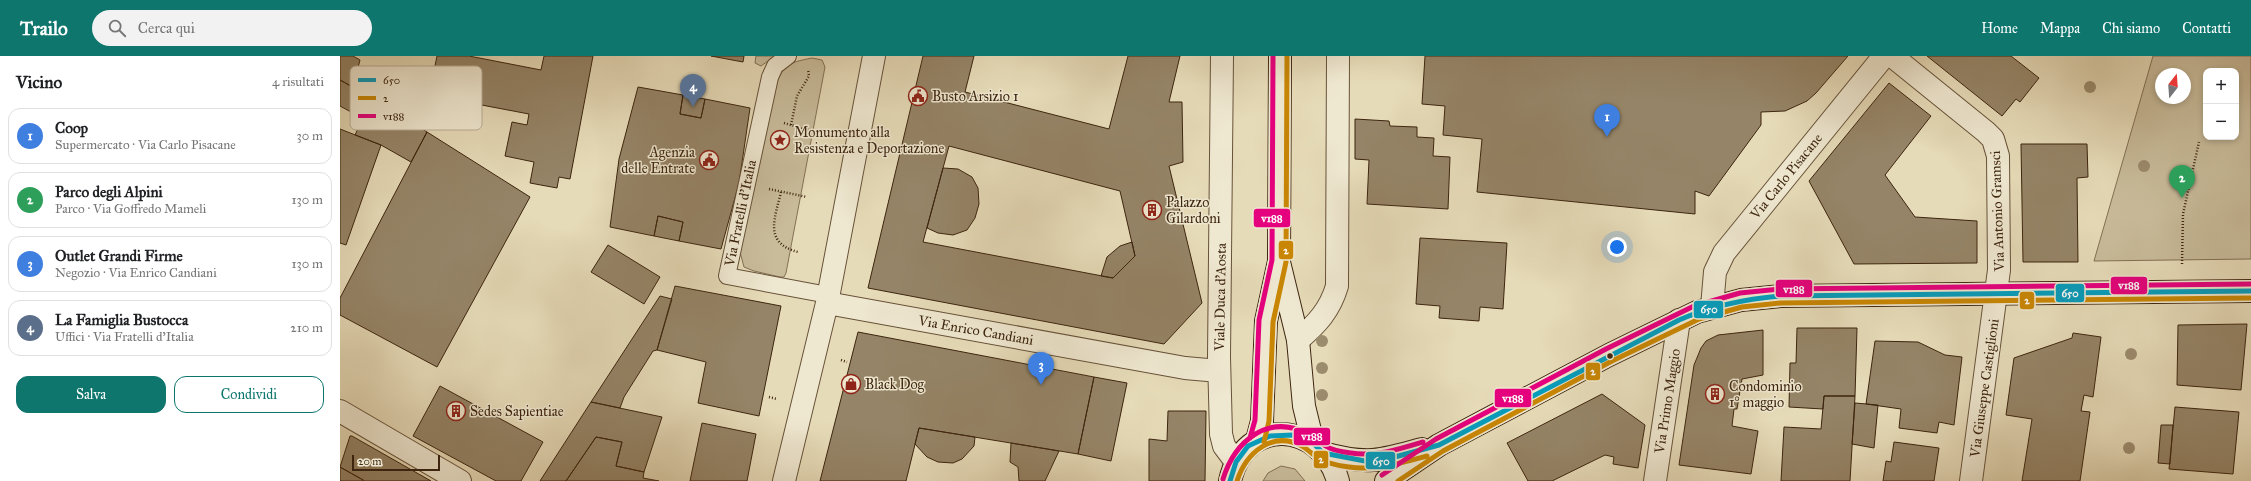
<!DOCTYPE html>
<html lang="it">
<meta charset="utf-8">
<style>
:root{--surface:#fff;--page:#f2f2f2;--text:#202124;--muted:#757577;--line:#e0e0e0;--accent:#0f766e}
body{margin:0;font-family:"IM FELL Great Primer",serif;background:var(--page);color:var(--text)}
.controls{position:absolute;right:12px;top:12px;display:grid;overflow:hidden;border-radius:8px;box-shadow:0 2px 6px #0003}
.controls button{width:36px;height:36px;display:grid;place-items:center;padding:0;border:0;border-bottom:1px solid var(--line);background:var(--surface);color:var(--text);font:20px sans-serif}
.compass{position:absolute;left:1815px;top:12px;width:36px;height:36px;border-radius:50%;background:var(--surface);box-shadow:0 2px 6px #0003;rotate:17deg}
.scale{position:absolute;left:12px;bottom:10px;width:88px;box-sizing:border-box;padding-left:4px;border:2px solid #3d250f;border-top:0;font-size:11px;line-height:14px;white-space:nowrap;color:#3d250f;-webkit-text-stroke:3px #efe8d1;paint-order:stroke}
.you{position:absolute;left:1277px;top:191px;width:14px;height:14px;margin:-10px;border:3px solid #fff;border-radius:50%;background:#1a73e8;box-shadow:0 0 0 6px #1a73e833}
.badge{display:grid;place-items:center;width:26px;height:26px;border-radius:50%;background:var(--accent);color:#fff;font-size:13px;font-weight:700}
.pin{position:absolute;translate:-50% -33px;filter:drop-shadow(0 1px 2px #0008)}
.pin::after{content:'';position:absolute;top:21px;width:14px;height:12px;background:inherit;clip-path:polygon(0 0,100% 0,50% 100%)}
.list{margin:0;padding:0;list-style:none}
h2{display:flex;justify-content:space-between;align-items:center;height:52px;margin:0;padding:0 16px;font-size:17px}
h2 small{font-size:13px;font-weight:400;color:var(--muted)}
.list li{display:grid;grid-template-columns:26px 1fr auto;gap:12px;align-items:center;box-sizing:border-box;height:56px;margin:0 8px 8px;padding:0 8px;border:1px solid var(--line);border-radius:12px}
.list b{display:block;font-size:15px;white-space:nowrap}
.list p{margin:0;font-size:13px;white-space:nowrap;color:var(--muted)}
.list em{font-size:13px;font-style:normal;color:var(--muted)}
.actions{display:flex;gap:8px;padding:12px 16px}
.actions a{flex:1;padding:9px 0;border:1px solid var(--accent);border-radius:12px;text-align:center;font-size:14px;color:var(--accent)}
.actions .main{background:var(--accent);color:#fff}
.icon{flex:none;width:22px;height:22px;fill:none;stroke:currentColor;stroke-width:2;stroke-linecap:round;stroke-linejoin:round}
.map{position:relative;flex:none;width:1911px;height:425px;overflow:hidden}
header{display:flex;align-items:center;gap:24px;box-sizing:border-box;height:56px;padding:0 20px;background:var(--accent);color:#fff}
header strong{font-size:19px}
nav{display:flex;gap:22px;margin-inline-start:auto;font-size:14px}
.search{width:280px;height:36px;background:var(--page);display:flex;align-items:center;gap:10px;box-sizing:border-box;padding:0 14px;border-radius:22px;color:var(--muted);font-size:15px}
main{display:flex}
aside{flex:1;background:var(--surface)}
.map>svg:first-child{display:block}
.green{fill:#c9bc9b;stroke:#837055;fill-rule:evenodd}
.building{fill:#958467;stroke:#3d250f;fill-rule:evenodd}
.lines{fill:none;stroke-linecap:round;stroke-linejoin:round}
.lane-casing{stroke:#675239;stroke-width:18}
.street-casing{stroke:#675239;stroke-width:24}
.secondary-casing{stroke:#3d250f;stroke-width:24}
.path{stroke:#3d250f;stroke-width:2.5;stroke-dasharray:1 2;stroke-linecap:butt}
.lane{stroke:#efe8d1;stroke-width:16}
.street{stroke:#efe8d1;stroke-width:22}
.secondary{stroke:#efe8d1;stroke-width:22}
.bus-1-casing{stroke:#efe8d1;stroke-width:8}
.bus-2-casing{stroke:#efe8d1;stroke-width:8}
.bus-3-casing{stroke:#efe8d1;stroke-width:8}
.bus-1{stroke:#069cbb;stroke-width:5}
.bus-2{stroke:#c88604;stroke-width:5}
.bus-3{stroke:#e5007d;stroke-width:5}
.tree{fill:#9c8c6e}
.bus-dot{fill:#3d250f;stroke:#efe8d1;stroke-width:1.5}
.labels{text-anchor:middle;stroke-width:3;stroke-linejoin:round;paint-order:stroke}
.poi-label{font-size:14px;fill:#3d250f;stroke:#efe8d1;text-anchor:start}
.street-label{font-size:14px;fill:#3d250f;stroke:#efe8d1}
.key{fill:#efe8d1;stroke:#baae97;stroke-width:1}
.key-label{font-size:11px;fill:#3d250f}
.line-badge{stroke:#efe8d1;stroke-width:1.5}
.badge-label{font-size:11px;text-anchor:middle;font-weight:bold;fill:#fff}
</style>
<header>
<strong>Trailo</strong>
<div class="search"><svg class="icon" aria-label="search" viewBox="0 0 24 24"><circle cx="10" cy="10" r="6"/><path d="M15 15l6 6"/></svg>Cerca qui</div>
<nav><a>Home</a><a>Mappa</a><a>Chi siamo</a><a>Contatti</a></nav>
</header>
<main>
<aside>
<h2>Vicino<small>4 risultati</small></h2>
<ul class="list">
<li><span class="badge" style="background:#3f7fe0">1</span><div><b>Coop</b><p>Supermercato · Via Carlo Pisacane</p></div><em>30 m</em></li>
<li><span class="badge" style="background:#2e9e5b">2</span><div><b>Parco degli Alpini</b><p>Parco · Via Goffredo Mameli</p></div><em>130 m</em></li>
<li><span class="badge" style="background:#3f7fe0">3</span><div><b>Outlet Grandi Firme</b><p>Negozio · Via Enrico Candiani</p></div><em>130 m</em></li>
<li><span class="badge" style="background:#5c6f8a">4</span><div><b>La Famiglia Bustocca</b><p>Uffici · Via Fratelli d'Italia</p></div><em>210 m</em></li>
</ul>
<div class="actions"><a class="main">Salva</a><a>Condividi</a></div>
</aside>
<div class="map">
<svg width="1911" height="425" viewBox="0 0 1911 425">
<rect width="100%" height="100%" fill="#e6dbb8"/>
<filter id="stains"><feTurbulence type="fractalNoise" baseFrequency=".005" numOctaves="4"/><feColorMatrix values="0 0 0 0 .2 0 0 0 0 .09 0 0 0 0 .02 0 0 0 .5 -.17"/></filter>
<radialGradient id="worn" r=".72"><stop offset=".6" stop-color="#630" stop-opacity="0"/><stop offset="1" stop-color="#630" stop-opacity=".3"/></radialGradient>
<!-- green -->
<path class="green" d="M416,0H435L421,10L415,7Z
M1813,0H1911V203L1754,205ZM1866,15H1896V81H1866ZM1821,18H1845V42H1821Z
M472,2L482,4L485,11L446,217L444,221H440L414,215L404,211L400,196L434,33C444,9 446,7 472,2Z
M941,410L955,413L965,425H923L928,417Z"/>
<!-- building -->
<path class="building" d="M0,0H13L20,4L13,31L0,24Z
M97,0H129L201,14L204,0H253L230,123L219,121L217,132L190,127L194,106L165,100L172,66L187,69L189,58L89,39Z
M371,0H404L403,6Z
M583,0H634L625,36L769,73L788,0H840L829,46H842L843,106L829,110L862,247L824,288L528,232ZM609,90L780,135L795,200L773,222L583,186Z
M1085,0H1508L1476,37L1467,45L1445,55L1421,56V69L1369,140L1355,135V158L1137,136L1142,83L1103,79L1105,50L1082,48Z
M1587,0H1671L1699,22L1680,46L1676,43L1662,60Z
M0,24L32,42L22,62L0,50Z
M1549,27L1591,60L1545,119L1575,161L1637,165V207L1514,208L1469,125Z
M298,31L343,39L340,58L361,62L365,43L410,52L399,127L381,193L339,185L343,166L318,160L314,180L270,171L279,103Z
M343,39L365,43L361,62L340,58Z
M32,42L87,76L71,106L41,89L15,79Z
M1015,63L1049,65L1050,70L1077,71V81L1094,82L1093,100L1110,101L1108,153L1027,148L1029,104L1015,103Z
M0,73L41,89L6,189L0,187Z
M87,76L190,141L97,311L0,259V242Z
M1681,88H1747L1748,121L1737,122L1738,206H1683Z
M603,112L618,113L632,121L638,132L639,148L635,162L627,174L613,179L598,177L587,172Z
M318,160L343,166L339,185L314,180Z
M1080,182L1167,187L1163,253L1140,251L1139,265L1099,262L1100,250L1076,248Z
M792,186L795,200L773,222L761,220L767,201L780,190Z
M268,189L320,221L304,248L251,216Z
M335,230L441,250L419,360L358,347L366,306L317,294Z
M320,240L332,243L317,294L313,295L284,341L280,352L251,346Z
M1907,268L1901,334L1837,329L1838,269Z
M1457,272H1517L1515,340H1484L1483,353L1449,351L1450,307H1456Z
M1423,274V319L1402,323L1397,353H1394L1392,370L1418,375L1411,418L1339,409L1354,309L1361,292L1366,285L1378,279Z
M518,276L754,321L738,398L579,372L566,425H480Z
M1733,277L1761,281L1753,341L1744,339L1741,355L1750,356L1740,425H1682L1692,363L1666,359L1674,302L1732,282Z
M1535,285L1578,286L1605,299L1622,301L1614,369L1599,366L1597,377L1559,372L1561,353L1526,348Z
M754,321L787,327L771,405L738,398Z
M100,330L203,386L181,425H156L73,380Z
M1262,338L1305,369L1298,412L1273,408L1274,401L1265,399L1212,425H1188L1167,387Z
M1484,340H1515L1510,425H1441L1444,371L1481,373Z
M251,346L322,361L304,416L276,410L282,386L256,381L226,425H200Z
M1515,347L1538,349L1534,392L1512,388Z
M1835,351L1899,356L1893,418L1829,413Z
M828,355H866L865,425H809V383L827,385Z
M362,367L416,378L407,425H350Z
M1821,369H1833L1830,408L1818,407Z
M579,372L635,381L634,390L622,403L613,407L598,406L587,401L575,388Z
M10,380H12L91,425H25L0,411Z
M256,381L282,386L276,410L304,416L303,422L319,425H226Z
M1554,386L1599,392L1594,425H1543L1546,405L1551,406Z
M671,387L719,395L705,425H679L678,411L670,406Z
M0,411L23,424V425H0Z"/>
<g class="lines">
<defs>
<path id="lane" d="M448,0L435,10L430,21L387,220L488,239"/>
<path id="street" d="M882,0L879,301L881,378L884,390L896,406
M1552,0L1646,76L1653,83L1658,100L1659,214L1631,425
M487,247L845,312L879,315
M1372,251L1375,216L1384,197L1544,0
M958,284C977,268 990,254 997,230L998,0
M0,355L120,425
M444,425L487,247L534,0
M1315,425L1339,264"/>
<path id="secondary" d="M939,206L958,284L964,350L973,387
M917,384L922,365L926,265L939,205L940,0
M983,397C1027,409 1040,405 1082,393
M890,425C904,360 981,365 998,425
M1046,425L1099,389L1269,299L1357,256L1401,244L1441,240L1911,235"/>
</defs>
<!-- lane casing -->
<use href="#lane" class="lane-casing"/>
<!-- street casing -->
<use href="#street" class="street-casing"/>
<!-- secondary casing -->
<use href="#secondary" class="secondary-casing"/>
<!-- path -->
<path class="path" d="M444,67L478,77
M451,69L457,40L469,20L468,13
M429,133L467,141
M441,136C435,162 423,187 458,196
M1842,208L1843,158L1859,86
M501,304L507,306
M429,341L437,343"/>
<!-- lane -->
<use href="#lane" class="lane"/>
<!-- street -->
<use href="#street" class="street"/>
<!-- secondary -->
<use href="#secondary" class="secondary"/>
<defs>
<path id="bus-1" d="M890,425L896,406L908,390L930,380L953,379L973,387L983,397L1025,405H1040L1099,389L1339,264C1372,250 1405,243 1441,240L1911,235"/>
<path id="bus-2" d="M924,386L929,365L933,266L946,206L947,0
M897,425C906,397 932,374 962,390C968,393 971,398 977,401C985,406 998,410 1009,411C1035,415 1061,407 1087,400
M1058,425L1103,395L1272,305L1359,263L1402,251L1441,247L1911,242"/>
<path id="bus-3" d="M910,382L915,364L919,264L932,204L933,0
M1042,419L1096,383L1266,293L1354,250L1400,237L1441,233L1911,228
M883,423C895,385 927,358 967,377C974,380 978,386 984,389C991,394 1002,396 1011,397C1035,401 1060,393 1083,386"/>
</defs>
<!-- bus-1 casing -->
<use href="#bus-1" class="bus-1-casing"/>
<!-- bus-2 casing -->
<use href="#bus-2" class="bus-2-casing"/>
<!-- bus-3 casing -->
<use href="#bus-3" class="bus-3-casing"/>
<!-- bus-1 -->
<use href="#bus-1" class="bus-1"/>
<!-- bus-2 -->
<use href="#bus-2" class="bus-2"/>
<!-- bus-3 -->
<use href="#bus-3" class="bus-3"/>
</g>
<!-- trees -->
<g class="tree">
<circle cx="1750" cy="31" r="6"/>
<circle cx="1804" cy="110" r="6"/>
<circle cx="982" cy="285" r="6"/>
<circle cx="1791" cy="298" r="6"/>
<circle cx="982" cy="312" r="6"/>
<circle cx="982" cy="339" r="6"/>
<circle cx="1789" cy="392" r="6"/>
</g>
<!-- icons -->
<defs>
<symbol id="civic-ring" viewBox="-11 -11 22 22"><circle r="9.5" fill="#efe8d1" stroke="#8f2418" stroke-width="1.5"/><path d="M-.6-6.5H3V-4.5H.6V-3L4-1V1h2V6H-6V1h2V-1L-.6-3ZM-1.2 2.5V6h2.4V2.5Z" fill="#8f2418"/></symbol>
<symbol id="sight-ring" viewBox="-11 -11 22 22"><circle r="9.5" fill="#efe8d1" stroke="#8f2418" stroke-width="1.5"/><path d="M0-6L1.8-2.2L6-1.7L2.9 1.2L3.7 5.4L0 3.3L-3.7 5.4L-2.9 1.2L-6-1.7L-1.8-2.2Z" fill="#8f2418"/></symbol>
<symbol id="building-ring" viewBox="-11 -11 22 22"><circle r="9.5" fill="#efe8d1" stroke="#8f2418" stroke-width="1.5"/><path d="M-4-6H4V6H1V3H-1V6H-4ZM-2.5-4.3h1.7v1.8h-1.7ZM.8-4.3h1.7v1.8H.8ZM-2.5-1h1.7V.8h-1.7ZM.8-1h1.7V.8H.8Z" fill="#8f2418"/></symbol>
<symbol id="shop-ring" viewBox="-11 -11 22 22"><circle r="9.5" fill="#efe8d1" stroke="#8f2418" stroke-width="1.5"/><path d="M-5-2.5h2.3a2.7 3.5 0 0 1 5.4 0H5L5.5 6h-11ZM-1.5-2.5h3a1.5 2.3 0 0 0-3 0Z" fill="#8f2418"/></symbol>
</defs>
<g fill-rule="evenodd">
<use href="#civic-ring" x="567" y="29" width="22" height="22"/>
<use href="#sight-ring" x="429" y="73" width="22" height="22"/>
<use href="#civic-ring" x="358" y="93" width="22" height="22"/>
<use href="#building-ring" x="801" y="143" width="22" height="22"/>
<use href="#shop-ring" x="500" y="317" width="22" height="22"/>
<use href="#building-ring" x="1364" y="327" width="22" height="22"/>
<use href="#building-ring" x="105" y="344" width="22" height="22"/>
</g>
<!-- markers -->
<circle class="bus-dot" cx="1270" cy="300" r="3.5"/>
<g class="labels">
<!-- poi labels -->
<g class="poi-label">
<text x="592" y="45">Busto Arsizio 1</text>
<text x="454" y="81">Monumento alla<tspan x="454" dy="16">Resistenza e Deportazione</tspan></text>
<text x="355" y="101" text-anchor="end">Agenzia<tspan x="355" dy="16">delle Entrate</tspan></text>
<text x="826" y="151">Palazzo<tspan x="826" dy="16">Gilardoni</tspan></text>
<text x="525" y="333">Black Dog</text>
<text x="1389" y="335">Condominio<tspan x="1389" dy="16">1° maggio</tspan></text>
<text x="130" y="360">Sedes Sapientiae</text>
</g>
<!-- street labels -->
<g class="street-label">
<text transform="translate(1446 120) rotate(-51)" y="5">Via Carlo Pisacane</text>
<text transform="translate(1657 155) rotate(-92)" y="5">Via Antonio Gramsci</text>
<text transform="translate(400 157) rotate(-78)" y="5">Via Fratelli d'Italia</text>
<text transform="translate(880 241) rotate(-89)" y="5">Viale Duca d'Aosta</text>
<text transform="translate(636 274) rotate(10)" y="5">Via Enrico Candiani</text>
<text transform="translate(1644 332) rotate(-82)" y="5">Via Giuseppe Castiglioni</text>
<text transform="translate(1327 345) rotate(-81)" y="5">Via Primo Maggio</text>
</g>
</g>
<!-- legend -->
<rect x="10" y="10" width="132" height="64" rx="6" class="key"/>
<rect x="18" y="22" width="18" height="4" fill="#069cbb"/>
<rect x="18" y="40" width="18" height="4" fill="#c88604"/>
<rect x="18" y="58" width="18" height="4" fill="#e5007d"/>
<g class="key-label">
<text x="43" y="28">650</text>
<text x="43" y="46">2</text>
<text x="43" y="64">v188</text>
</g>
<g class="line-badge">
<rect x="913" y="152" width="38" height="20" rx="4" fill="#e5007d"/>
<rect x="938" y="184" width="16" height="20" rx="4" fill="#c88604"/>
<rect x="1770" y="220" width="38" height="19" rx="4" fill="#e5007d"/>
<rect x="1435" y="223" width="38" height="19" rx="4" fill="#e5007d"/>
<rect x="1715" y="227" width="30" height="20" rx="4" fill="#069cbb"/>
<rect x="1679" y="235" width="16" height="19" rx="4" fill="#c88604"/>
<rect x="1353" y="244" width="31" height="19" rx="4" fill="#069cbb"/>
<rect x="1245" y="306" width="16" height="19" rx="4" fill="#c88604"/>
<rect x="1154" y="332" width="38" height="20" rx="4" fill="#e5007d"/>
<rect x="953" y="371" width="38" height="19" rx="4" fill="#e5007d"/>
<rect x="973" y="394" width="16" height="19" rx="4" fill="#c88604"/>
<rect x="1025" y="395" width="31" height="19" rx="4" fill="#069cbb"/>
</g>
<g class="badge-label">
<text x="932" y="166">v188</text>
<text x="946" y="198">2</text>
<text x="1789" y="233">v188</text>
<text x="1454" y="237">v188</text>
<text x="1730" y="241">650</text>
<text x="1687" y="248">2</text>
<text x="1369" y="257">650</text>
<text x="1253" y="319">2</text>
<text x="1173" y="346">v188</text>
<text x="972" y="384">v188</text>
<text x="981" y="407">2</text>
<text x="1041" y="409">650</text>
</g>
<rect width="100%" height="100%" filter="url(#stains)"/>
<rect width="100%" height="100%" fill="url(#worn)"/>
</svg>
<div class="controls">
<button>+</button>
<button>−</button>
</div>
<svg class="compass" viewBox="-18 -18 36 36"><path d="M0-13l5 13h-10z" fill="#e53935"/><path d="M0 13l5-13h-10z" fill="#757577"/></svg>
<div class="scale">20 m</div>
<div class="you"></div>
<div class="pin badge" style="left:1267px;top:81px;background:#3f7fe0">1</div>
<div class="pin badge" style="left:1842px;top:142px;background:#2e9e5b">2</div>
<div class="pin badge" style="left:701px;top:329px;background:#3f7fe0">3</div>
<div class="pin badge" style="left:353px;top:51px;background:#5c6f8a">4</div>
</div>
</main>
